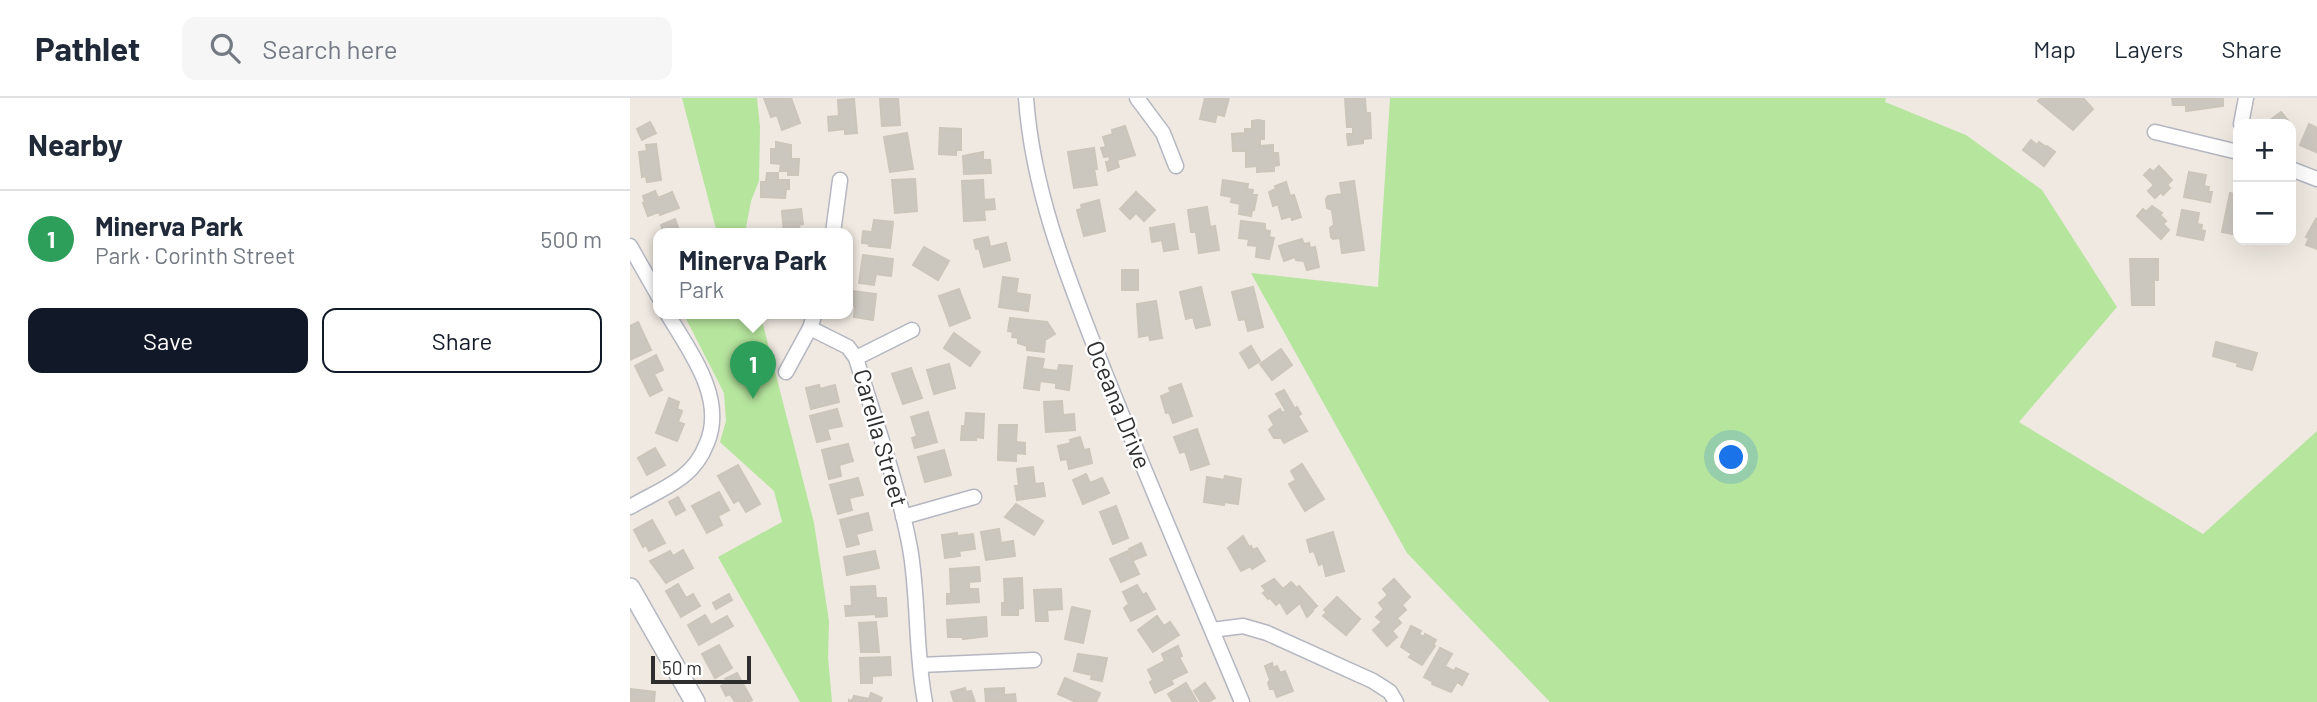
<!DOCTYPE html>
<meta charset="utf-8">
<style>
:root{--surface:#fff;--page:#f6f6f7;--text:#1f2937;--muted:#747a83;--line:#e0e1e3;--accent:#111827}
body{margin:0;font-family:Barlow,sans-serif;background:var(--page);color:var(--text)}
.controls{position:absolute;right:21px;top:21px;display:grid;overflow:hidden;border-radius:14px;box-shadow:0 7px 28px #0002}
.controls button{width:63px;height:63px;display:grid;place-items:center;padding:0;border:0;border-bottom:2px solid var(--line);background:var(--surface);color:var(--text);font:35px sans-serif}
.scale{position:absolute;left:21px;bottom:18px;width:100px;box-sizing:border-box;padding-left:7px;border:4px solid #2e2e2e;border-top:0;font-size:19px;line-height:24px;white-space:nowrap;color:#2e2e2e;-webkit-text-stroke:5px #fff;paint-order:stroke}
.you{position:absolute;left:1102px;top:360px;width:24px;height:24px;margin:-18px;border:5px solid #fff;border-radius:50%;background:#1a73e8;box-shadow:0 0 0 10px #1a73e833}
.badge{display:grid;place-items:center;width:46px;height:46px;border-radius:50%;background:var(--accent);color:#fff;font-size:23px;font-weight:700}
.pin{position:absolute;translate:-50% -58px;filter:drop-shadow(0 2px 4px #0008)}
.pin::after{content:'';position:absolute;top:37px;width:24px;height:21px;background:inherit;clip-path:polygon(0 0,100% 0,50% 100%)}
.popup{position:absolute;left:23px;top:130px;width:200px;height:91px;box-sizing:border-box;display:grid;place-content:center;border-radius:14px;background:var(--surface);filter:drop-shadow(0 2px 5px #0005);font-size:23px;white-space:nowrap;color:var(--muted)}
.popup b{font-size:26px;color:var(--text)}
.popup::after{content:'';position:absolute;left:50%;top:100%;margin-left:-14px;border:14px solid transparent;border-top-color:var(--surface)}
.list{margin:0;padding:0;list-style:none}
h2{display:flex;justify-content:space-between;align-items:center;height:91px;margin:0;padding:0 28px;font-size:30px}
h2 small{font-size:23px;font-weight:400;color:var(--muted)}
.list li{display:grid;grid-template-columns:46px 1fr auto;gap:21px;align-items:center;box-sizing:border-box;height:98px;padding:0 28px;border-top:2px solid var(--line)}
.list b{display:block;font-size:26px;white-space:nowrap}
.list p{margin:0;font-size:23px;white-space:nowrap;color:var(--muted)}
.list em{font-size:23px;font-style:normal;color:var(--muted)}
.actions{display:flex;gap:14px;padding:21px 28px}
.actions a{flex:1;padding:16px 0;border:2px solid var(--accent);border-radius:14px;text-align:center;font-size:24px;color:var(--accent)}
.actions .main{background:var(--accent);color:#fff}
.icon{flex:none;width:38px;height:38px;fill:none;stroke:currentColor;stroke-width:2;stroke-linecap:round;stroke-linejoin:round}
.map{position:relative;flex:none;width:1687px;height:604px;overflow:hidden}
header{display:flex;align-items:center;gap:42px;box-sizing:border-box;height:98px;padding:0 35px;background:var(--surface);border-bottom:2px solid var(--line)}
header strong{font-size:33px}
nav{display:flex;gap:38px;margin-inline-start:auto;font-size:24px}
.search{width:490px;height:63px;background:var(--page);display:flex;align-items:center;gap:18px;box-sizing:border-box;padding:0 24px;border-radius:14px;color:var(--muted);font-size:26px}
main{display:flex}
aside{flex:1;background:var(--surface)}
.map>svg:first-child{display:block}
.green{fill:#b6e59e}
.building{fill:#cbc7bf;stroke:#cbc5ba;stroke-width:2}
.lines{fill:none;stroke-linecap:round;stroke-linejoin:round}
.street-casing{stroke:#b4b7c1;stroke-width:17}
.secondary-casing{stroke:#b4b7c1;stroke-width:22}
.street{stroke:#fff;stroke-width:14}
.secondary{stroke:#fff;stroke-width:19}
.labels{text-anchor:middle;stroke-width:5;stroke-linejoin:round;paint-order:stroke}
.street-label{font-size:24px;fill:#2e2e2e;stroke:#fff}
</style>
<header>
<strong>Pathlet</strong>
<div class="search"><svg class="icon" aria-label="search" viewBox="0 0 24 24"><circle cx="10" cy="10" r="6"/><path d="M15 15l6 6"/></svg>Search here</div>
<nav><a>Map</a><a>Layers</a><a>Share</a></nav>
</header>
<main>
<aside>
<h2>Nearby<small></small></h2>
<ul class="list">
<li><span class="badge" style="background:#2e9e5b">1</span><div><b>Minerva Park</b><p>Park · Corinth Street</p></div><em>500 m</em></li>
</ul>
<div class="actions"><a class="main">Save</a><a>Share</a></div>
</aside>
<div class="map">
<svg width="1687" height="604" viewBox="0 0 1687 604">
<rect width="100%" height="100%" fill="#efe9e1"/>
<!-- green -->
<path class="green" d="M52,0H127L130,29L129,83L121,103L115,135H87Z
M760,0H1256L1255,4L1336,37L1412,92L1487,209L1389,324L1573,436L1687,333V604H920L777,455L621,175L748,189Z
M53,215H130L184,425L199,523L198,559L202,604H170L88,459L152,424L144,393L90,344L96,323L94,295Z"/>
<!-- building -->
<path class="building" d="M134,0H161L170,25L152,32L147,17L141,19Z
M268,0L270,27L252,28L250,1Z
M575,0H599L594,18L587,16L585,24L570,21Z
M715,0H735L736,15H740L741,40L733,41V45L718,47L717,36H723V29H717Z
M1411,0H1453L1463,11L1443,32L1408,3Z
M1542,0H1593V8L1556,13V7H1543Z
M224,1L227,35L215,36V31L199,33L198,19L209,18L208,2Z
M1651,14L1661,26H1641L1639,23Z
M628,22L634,23V41H630V48L643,47V55H648L649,67L644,68V73L627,74V68L616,69V53H603L602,36L615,35V31H622V23Z
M20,24L26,35L12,42L7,31Z
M1679,26L1687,30L1686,54L1670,47Z
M495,28L505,57L487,62L489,69L478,73L476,64L480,63L479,58L474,59L471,50L476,49L473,39L483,36L482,32Z
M310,30L331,31V52H326V57L309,56Z
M277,35L283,71L260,74L254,39Z
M1401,42L1407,47L1409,44L1416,49L1417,48L1425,54L1414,68L1393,52Z
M146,44L161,47V61H169L168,77H158V73H150L151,66L141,65V51H146Z
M26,46L31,82L17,84L16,78L12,79L9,54L17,53L16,47Z
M464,50L467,71H464L467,87L444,90L438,54Z
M353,54V62H360L361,75L334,76L333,58Z
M1529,68L1542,82L1537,87L1540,90L1533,97L1531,94L1525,100L1518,93L1524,87L1514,77L1520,71L1523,74Z
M1559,74L1576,77L1574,88L1579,89L1578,94H1582L1580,104L1554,99Z
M137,75H148V82H159V91H156L155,100L131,99V84H136Z
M285,81L287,113L265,115L262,82Z
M353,82L354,102L364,101L365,111L354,112L355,122L334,123L332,83Z
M593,82L618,86L617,91L623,92L622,97H627L624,112H622L621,118L609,116L610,106L601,104L602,99L591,97Z
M724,83L734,152L712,155L710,140L703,141L701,139L700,130L704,127L702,112L697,110L696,101L698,98L712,96L710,85Z
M656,84L660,98L664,97L671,119L662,122L661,118L652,121L648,106L643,108L639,94L646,91L645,88Z
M25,93L28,100L42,94L49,110L30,117L29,114L18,118L13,105L15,104L13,98Z
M506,94L525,112L514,123L506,115L500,121L490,111Z
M1600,95L1608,97L1606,118L1608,119V132L1603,131V136L1592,134Z
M469,102L475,133L454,138L447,112L452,111L451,107Z
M1522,108L1532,115L1530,117L1536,123L1533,126L1539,132L1531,141L1507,118L1513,111L1516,114Z
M577,109L580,129L585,128L589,152L569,155L566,134H561L558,112Z
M171,111L173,126L169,127L170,135H154L152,113Z
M1552,112L1569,115L1567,126L1572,127L1571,132L1575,133L1573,142L1547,137Z
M45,121L50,135H34L31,127Z
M1686,121L1687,122V151L1676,147L1679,140L1676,139Z
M244,122L263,124L260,150L239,148L240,146L232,145L233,133L242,134Z
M611,123L635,126V132L640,133L639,139L644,140L639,161L626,159L627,148L618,147L619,141L609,140Z
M544,126L548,151L534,153L532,142L522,144L520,130Z
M358,139L360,149L376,145L380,162L354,169L349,150L346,151L344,142Z
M672,141L674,146L679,145L680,150L685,149L689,169L677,172L674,163L666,162L665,159L654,163L649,148Z
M294,149L319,163L308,182L283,167Z
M233,157L263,161L261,178L246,176L244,187L229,185Z
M1500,161H1528V182H1524V207H1502Z
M492,172H508V192H492Z
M373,179L388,181L386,195L400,197L398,213L369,209Z
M571,189L580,227L566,230L563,219L556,221L550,194Z
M623,189L633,229L618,233L615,221L609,222L602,194Z
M329,191L340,220L320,228L309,198Z
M222,193L246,196L243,222L224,219L225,208L221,207Z
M526,203L532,240L520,242L519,237L509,239L507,206Z
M380,220L417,224L425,236L415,242L414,254L397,252V248L388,245V240L382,239L383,234L378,233Z
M8,224L21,252L0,262V228Z
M324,235L350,254L340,268L314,250Z
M1586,244L1627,255L1622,272L1607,268L1608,265L1583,258Z
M621,248L630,263L619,270L610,255Z
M651,251L662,267L642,282L630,266Z
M26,257L33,272L24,276L32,292L20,298L5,268Z
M398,259L414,261L412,271L428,273L429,267L442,268L439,292L426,290V285L410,283L409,292L394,290Z
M319,266L325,290L304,296L297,272Z
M281,270L292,300L273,306L262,276Z
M551,286L562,318L543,325L539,314L536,315L531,298L541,294L539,290Z
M189,287L190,291L205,287L209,304L181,311L176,290Z
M654,292L665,311L667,309L671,316L668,318L677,333L654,345L651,340H644L639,332L644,327L639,318L650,311L652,315L656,313L646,296Z
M39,300L49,304L47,311L52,313L48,324L54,326L47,343L26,335Z
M432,303L433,317L444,316L445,332L416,334L414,304Z
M207,311L212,328L197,331L200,341L187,344L180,318Z
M298,314L307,344L285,350L282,340L287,338L281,319Z
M336,315L354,316L353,340L346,339V342H331L332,328H335Z
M369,327H387L386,344L395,345V356L386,355V363L368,362Z
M567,331L579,366L561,372L555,353L550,355L544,339Z
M450,339L454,352L459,351L462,365L439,371L437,361L431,362L428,348L441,345L440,342Z
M218,346L223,363L209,367L211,378L199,381L192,352Z
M25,350L35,367L17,377L8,360Z
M314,352L321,377L295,384L288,359Z
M672,366L694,401L675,413L659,386L666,382L661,373Z
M108,367L130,406L116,414L109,402L104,405L88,378Z
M403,369L405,386L413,385L415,398L387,402L385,388H389L387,371Z
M456,376L460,385L472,380L479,395L453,406L443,382Z
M595,378L611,381L608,406L594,404V407L574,404L577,379L594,382Z
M228,380L233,397L219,400L222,412L208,416L200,387Z
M89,394L99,412L88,418L92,427L77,435L62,408Z
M48,399L55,412L46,417L39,404Z
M386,406L413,423L404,437L375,419Z
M486,408L498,440L483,446L470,414Z
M238,415L242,432L226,436L229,446L217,449L210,422Z
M22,422L35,445L19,453L16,447L13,449L4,432Z
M369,431L371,445L383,443L385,458L356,462L351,434Z
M703,434L714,473L696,478L693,465L689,467L684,453L680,454L677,442Z
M327,435V438L343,436L345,451L329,453L330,458L315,460L312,437Z
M613,438L619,449L621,448L623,452L627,450L635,463L622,471L621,468L611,473L598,450Z
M511,445L516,457L504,462L499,451Z
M53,452L63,470L36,485L20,463L40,453L43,458Z
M245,453L249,470L217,477L214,459Z
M498,453L509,476L491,484L480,461Z
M349,469L350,483L339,484V491H348L349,504L317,506V496H321L320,471Z
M392,480L393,510L388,511V517H372V505H375L374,481Z
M644,481L653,491L661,484L667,490L669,488L687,508L682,512L683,513L677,519L670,505L657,516L650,504L646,507L640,500L638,501L633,495L636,493L632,488Z
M764,481L780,499L772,507L776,512L767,520L771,525L762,533L767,539L757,548L743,532L752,524L746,519L754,511L749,505L758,497L753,491Z
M48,486L56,500L63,496L70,508L51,519L36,493Z
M507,487L513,497L516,495L525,511L501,523L494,510L499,506L493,494Z
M245,488L246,500H256L257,518L246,519V516L216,518L215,508H222L221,489Z
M431,491L432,511L417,512L418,523H406L404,492Z
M99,496L102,502L86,511L83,505Z
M707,499L730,521L716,537L693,518L697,514L694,512Z
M442,509L460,513L453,545L435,541Z
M75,517L81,527L97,518L103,528L69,547L58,527Z
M527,518L534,528L540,524L549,537L523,554L508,532Z
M356,519L357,538L333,541V539H318L317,522Z
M246,524L249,554H231L229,525Z
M781,528L791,533L789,536L794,539L795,536L806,542L803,547L805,548L792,567L779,559L782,556L771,549Z
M89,547L102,570L85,580L72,556Z
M548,548L552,558L549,559L557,574L541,582L543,586L525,595L520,584L523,582L518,572L535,563L532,556Z
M810,550L822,556L815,568L824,573L826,570L838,576L832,587L827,584L821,594L802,586L803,584L794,579Z
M448,556L477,560L472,583L461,581L462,577L444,573Z
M260,559L261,577L242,578V585H231L230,560Z
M642,565L643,570L647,568L650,575L655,573L663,593L647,599L644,591H640L638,585L640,582L635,568Z
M107,575L122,602L119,604H105L100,596L96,598L91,588L97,585L95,581Z
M435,580L470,595L466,604H446L428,596Z
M556,585L567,604H543L538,596Z
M575,585L585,600L578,604H571L564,593Z
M335,590L336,594L341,593L345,604H324L321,594Z
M374,590V597L385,596L386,604H356L355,591Z
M0,591L25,594L24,604H0Z
M241,595L252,600L250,604H219V602L222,603L224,598L239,601Z"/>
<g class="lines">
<defs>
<path id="street" d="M396,0C403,98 440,185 475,275C519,385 566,494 612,604
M507,0L533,35L546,68
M1611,26L1616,0
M1525,34L1608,54
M1661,71L1687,81
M203,135L210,82
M0,148L29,199
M185,215L180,230L218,249L226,260C245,323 268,386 280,450C289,501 285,553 295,604
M226,260L282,232
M156,274L180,230
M0,409C17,399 36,391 52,379C64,370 72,358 77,345C96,299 59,253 37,215
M273,419L344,399
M582,532L613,528L637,535L743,583L760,594L766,604
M290,567L404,562"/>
<path id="secondary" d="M0,490L65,604"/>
</defs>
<!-- street casing -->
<use href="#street" class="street-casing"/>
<!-- secondary casing -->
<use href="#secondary" class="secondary-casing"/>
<!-- street -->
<use href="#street" class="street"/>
<!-- secondary -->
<use href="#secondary" class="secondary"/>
</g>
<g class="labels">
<!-- street labels -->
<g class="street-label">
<text transform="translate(488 307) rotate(68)" y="8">Oceana Drive</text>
<text transform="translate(250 340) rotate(74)" y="8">Carella Street</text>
</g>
</g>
</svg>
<div class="controls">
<button>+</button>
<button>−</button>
</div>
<div class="scale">50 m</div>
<div class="you"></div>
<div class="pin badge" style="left:123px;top:301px;background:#2e9e5b">1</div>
<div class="popup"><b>Minerva Park</b>Park</div>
</div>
</main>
